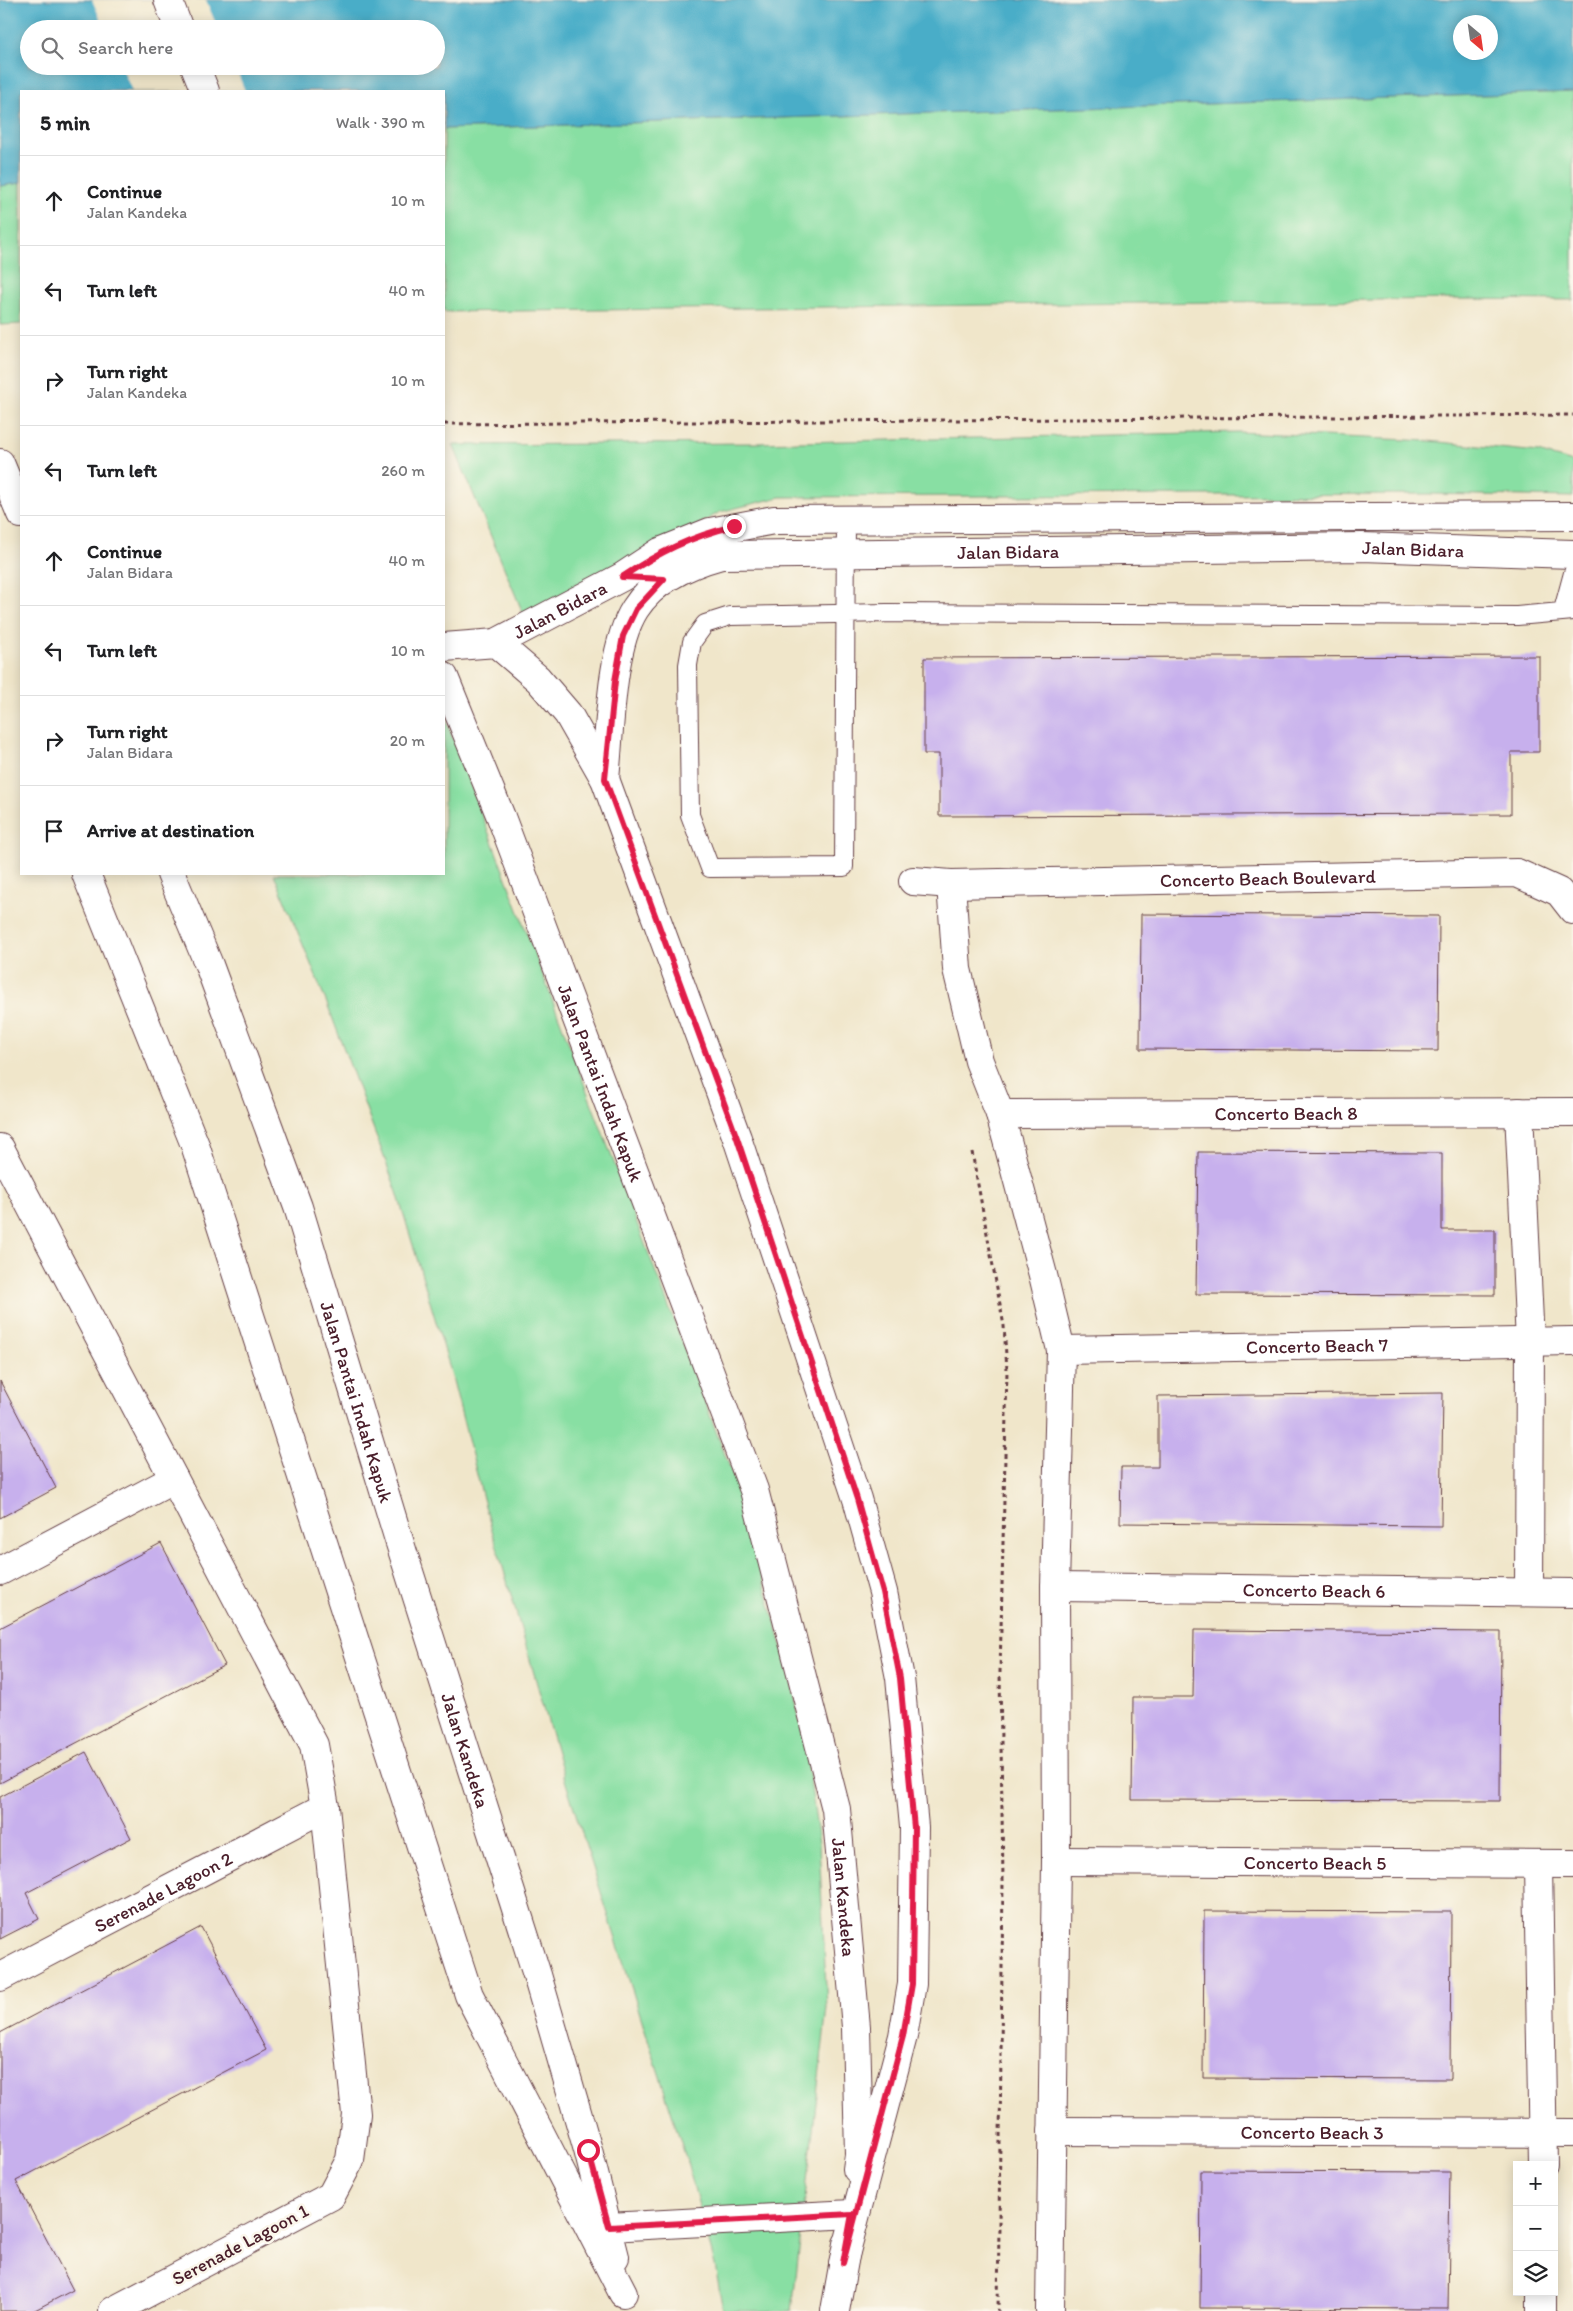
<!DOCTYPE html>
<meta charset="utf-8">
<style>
:root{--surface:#fff;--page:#f6f6f6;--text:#202124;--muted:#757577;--line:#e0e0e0}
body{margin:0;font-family:Itim,sans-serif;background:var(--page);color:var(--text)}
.controls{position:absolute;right:15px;bottom:15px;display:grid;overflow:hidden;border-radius:0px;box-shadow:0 2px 12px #0003}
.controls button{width:45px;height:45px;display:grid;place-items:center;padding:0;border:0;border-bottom:1px solid var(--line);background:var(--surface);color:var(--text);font:25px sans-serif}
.compass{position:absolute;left:1453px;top:15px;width:45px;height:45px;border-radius:50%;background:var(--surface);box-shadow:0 2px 12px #0003;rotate:151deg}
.stop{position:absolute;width:15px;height:15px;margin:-11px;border:4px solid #e11d48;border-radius:50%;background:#fff}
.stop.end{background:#e11d48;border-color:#fff;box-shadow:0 1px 5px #0008}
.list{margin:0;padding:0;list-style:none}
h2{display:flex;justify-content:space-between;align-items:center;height:65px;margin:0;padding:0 20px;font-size:21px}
h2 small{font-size:16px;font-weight:400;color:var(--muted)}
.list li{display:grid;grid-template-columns:32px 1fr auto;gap:15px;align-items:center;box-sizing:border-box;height:90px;padding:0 20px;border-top:1px solid var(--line)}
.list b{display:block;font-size:19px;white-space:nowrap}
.list p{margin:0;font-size:16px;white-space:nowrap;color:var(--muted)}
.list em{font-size:16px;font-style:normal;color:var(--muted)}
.icon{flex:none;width:28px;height:28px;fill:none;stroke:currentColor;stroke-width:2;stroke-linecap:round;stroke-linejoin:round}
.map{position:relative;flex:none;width:1573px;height:2311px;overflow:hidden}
.search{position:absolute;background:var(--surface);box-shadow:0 2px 12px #0003;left:20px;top:20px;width:425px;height:55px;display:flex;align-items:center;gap:12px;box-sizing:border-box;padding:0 18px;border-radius:28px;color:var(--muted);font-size:19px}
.panel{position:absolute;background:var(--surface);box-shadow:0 2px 12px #0003;left:20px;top:90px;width:425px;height:785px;border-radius:0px}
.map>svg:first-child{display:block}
.green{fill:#88dfa3;stroke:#697f67}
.water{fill:#49adc8;stroke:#4a667a;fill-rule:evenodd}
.pier{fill:#f0e6ca}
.building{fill:#c7b0ed}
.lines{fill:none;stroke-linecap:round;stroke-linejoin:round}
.service-casing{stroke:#633d43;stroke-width:20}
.minor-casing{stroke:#633d43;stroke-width:30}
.secondary-casing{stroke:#633d43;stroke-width:30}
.path{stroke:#633d43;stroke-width:3;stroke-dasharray:4 4;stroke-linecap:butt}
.service{stroke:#fff;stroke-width:18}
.minor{stroke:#fff;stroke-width:28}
.secondary{stroke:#fff;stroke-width:28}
.route{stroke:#e11d48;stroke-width:6}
.labels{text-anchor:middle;stroke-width:5;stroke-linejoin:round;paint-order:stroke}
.street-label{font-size:19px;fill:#4a1f2b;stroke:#fbf7ec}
</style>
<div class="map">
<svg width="1573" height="2311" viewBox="0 0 1573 2311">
<rect width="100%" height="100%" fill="#fbf7ec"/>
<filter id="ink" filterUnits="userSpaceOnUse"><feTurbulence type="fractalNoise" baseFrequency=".02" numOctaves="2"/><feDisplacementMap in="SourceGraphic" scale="10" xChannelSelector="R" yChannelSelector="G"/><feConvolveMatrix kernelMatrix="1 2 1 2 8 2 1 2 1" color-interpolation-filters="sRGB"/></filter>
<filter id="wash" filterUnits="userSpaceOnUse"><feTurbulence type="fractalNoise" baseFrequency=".0096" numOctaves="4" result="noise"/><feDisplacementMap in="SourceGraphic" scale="20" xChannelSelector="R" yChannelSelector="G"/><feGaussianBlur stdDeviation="1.12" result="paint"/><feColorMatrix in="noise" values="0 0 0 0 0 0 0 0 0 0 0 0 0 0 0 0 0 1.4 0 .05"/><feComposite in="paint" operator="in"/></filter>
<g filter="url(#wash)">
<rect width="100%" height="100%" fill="#f0e6ca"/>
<!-- green -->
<path class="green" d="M1573,92V300L1455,299L444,312V129Z
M21,183V324L0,325V186Z
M1238,432L1429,441L1538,452L1573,462V497L1431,494L780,497L720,512L698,525L601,571L525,618L453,445L756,443Z
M444,715L735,1481L789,1671L805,1745L819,1843L827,2008L792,2311H723L715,2265L686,2158L566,1783L485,1506L449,1365L397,1192L328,1006L274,874H444Z"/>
<!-- water -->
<path class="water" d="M0,0H1573V92L444,129V91H21V183L0,186ZM1460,22H1490V52H1460ZM29,29H436V66H29Z"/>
<!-- pier -->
<path class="pier" d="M92,0H206L218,29H105Z
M121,66H235L245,91H132Z"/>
<g id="blocks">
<!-- building -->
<path class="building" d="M1539,656V752H1511V814L939,816V754H924V658Z
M1141,914L1439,916L1438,1051L1140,1049Z
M1198,1152L1442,1153V1230H1495V1295L1196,1294Z
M0,1381L56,1488L0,1518Z
M1443,1393L1441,1526L1120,1523L1121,1467H1158V1396Z
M161,1543L225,1665L0,1783V1628Z
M1194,1630L1501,1632L1500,1801L1132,1800L1133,1697H1193Z
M86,1752L131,1838L26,1893L39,1919L0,1939V1797Z
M1204,1911L1451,1912L1450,2079L1203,2078Z
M201,1927L266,2050L16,2181L73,2290L33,2311H0V2033Z
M1201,2171L1450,2172L1448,2309L1200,2308Z"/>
</g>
</g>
<g filter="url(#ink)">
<use href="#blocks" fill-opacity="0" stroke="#633d43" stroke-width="1"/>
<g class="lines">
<defs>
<path id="service" d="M846,520L844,867L710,868L690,815L688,665L692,642L705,624L730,616L887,613L1517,616L1573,611
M1563,610L1573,573"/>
<g id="minor">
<path id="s1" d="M496,643L622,577L660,552L710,532L774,520L1573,516"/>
<path id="s2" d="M605,779C610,732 610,648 635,609C654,579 688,564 721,555L1362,547L1573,554"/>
<path id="s3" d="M913,881L951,884L1517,873L1559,892L1573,910"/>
<path d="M951,884L957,969L979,1061L1000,1114L1043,1275L1061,1350L1055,1587L1056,1861L1050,2311"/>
<path d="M1519,1112L1530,1342L1529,1592"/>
<path id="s4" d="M1000,1114L1573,1112"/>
<path d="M0,1148L314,1745L325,1807L356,2114L350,2160L331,2196L113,2311"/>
<path id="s5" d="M1061,1350L1573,1341"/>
<path d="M0,1571L174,1479"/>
<path id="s6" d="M1055,1587L1573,1593"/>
<path id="s7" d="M1056,1861L1573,1864"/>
<path d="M1538,1864L1543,2165"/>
<path id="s8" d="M0,1977L325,1807"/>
<path id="s9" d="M1052,2131L1573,2133"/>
<path d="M1541,2311V2292"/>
</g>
<g id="secondary">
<path d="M168,0L179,29"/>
<path d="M195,66L205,91"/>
<path d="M0,463L21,514"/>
<path d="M444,647L496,643L538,679L568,714L605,779L737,1138L857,1499L883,1592L900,1678L914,1827L912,1984L903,2036L843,2263"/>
<path id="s10" d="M444,677L501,817L754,1490L836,1809L856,2027L859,2155L857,2169"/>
<path d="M86,874L195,1145L469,1995L623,2293"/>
<path id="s11" d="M171,874L209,965L298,1207L398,1537L537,1975L588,2150L615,2257"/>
<path d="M609,2227L852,2214"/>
<path d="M835,2311L847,2244"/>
</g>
</defs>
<!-- service casing -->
<use href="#service" class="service-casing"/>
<!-- minor casing -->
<use href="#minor" class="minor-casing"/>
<!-- secondary casing -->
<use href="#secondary" class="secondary-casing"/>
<!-- path -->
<path class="path" d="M444,424L1573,415
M972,1152L1004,1326L1007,1370L1000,1672L1003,1880L998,2311"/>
<!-- service -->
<use href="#service" class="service"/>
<!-- minor -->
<use href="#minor" class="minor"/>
<!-- secondary -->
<use href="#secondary" class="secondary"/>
</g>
</g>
<g class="lines" filter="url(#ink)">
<!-- route -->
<path class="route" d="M588,2150L609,2227L852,2214L843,2263L903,2036L912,1984L914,1828L900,1678L883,1592L857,1499L737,1138L605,779L615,681L623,636L636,609L664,579L622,577C660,552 689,537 734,526"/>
</g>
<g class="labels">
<!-- street labels -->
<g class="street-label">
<text dy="7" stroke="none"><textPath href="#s2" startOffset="970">Jalan Bidara</textPath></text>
<text dy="7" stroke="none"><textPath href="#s2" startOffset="565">Jalan Bidara</textPath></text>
<text dy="7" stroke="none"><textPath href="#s1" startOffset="72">Jalan Bidara</textPath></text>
<text dy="7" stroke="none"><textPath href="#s3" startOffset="355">Concerto Beach Boulevard</textPath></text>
<text dy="7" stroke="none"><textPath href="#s10" startOffset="435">Jalan Pantai Indah Kapuk</textPath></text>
<text dy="7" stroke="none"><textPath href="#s4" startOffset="286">Concerto Beach 8</textPath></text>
<text dy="7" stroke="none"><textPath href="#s5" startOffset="256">Concerto Beach 7</textPath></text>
<text dy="7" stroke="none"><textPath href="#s11" startOffset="560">Jalan Pantai Indah Kapuk</textPath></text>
<text dy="7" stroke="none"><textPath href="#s6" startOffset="259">Concerto Beach 6</textPath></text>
<text dy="7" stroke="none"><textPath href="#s11" startOffset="925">Jalan Kandeka</textPath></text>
<text dy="7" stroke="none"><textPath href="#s7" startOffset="259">Concerto Beach 5</textPath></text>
<text dy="7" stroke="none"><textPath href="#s8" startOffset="184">Serenade Lagoon 2</textPath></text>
<text dy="7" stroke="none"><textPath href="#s10" startOffset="1288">Jalan Kandeka</textPath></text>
<text dy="7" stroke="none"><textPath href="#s9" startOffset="260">Concerto Beach 3</textPath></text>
<text transform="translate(240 2244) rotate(-28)" y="7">Serenade Lagoon 1</text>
</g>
</g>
</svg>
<div class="controls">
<button>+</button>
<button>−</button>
<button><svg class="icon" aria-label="layers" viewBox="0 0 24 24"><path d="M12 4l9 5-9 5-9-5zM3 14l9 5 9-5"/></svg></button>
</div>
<svg class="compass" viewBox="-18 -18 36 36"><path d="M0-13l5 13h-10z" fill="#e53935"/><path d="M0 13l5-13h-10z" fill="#757577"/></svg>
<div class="stop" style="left:588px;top:2150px"></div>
<div class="stop end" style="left:734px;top:526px"></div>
<div class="search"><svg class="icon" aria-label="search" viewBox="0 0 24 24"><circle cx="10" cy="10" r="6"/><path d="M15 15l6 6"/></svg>Search here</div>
<section class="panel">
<h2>5 min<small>Walk · 390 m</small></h2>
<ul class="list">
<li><svg class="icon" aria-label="ahead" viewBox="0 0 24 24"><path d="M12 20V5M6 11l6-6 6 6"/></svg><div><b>Continue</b><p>Jalan Kandeka</p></div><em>10 m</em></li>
<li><svg class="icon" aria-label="left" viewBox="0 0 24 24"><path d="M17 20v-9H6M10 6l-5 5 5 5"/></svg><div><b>Turn left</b></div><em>40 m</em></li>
<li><svg class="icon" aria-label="right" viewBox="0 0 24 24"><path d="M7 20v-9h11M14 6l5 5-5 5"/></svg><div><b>Turn right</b><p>Jalan Kandeka</p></div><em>10 m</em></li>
<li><svg class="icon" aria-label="left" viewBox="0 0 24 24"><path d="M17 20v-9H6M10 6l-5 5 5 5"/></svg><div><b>Turn left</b></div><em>260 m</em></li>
<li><svg class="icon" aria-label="ahead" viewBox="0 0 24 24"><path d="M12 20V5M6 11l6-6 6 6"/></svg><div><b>Continue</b><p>Jalan Bidara</p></div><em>40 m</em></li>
<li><svg class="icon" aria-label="left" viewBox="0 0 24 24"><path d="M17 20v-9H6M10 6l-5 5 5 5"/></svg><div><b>Turn left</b></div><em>10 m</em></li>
<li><svg class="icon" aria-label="right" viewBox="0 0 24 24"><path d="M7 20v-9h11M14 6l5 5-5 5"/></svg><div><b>Turn right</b><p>Jalan Bidara</p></div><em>20 m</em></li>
<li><svg class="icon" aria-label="arrive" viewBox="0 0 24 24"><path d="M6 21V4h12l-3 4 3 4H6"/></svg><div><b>Arrive at destination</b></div></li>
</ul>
</section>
</div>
